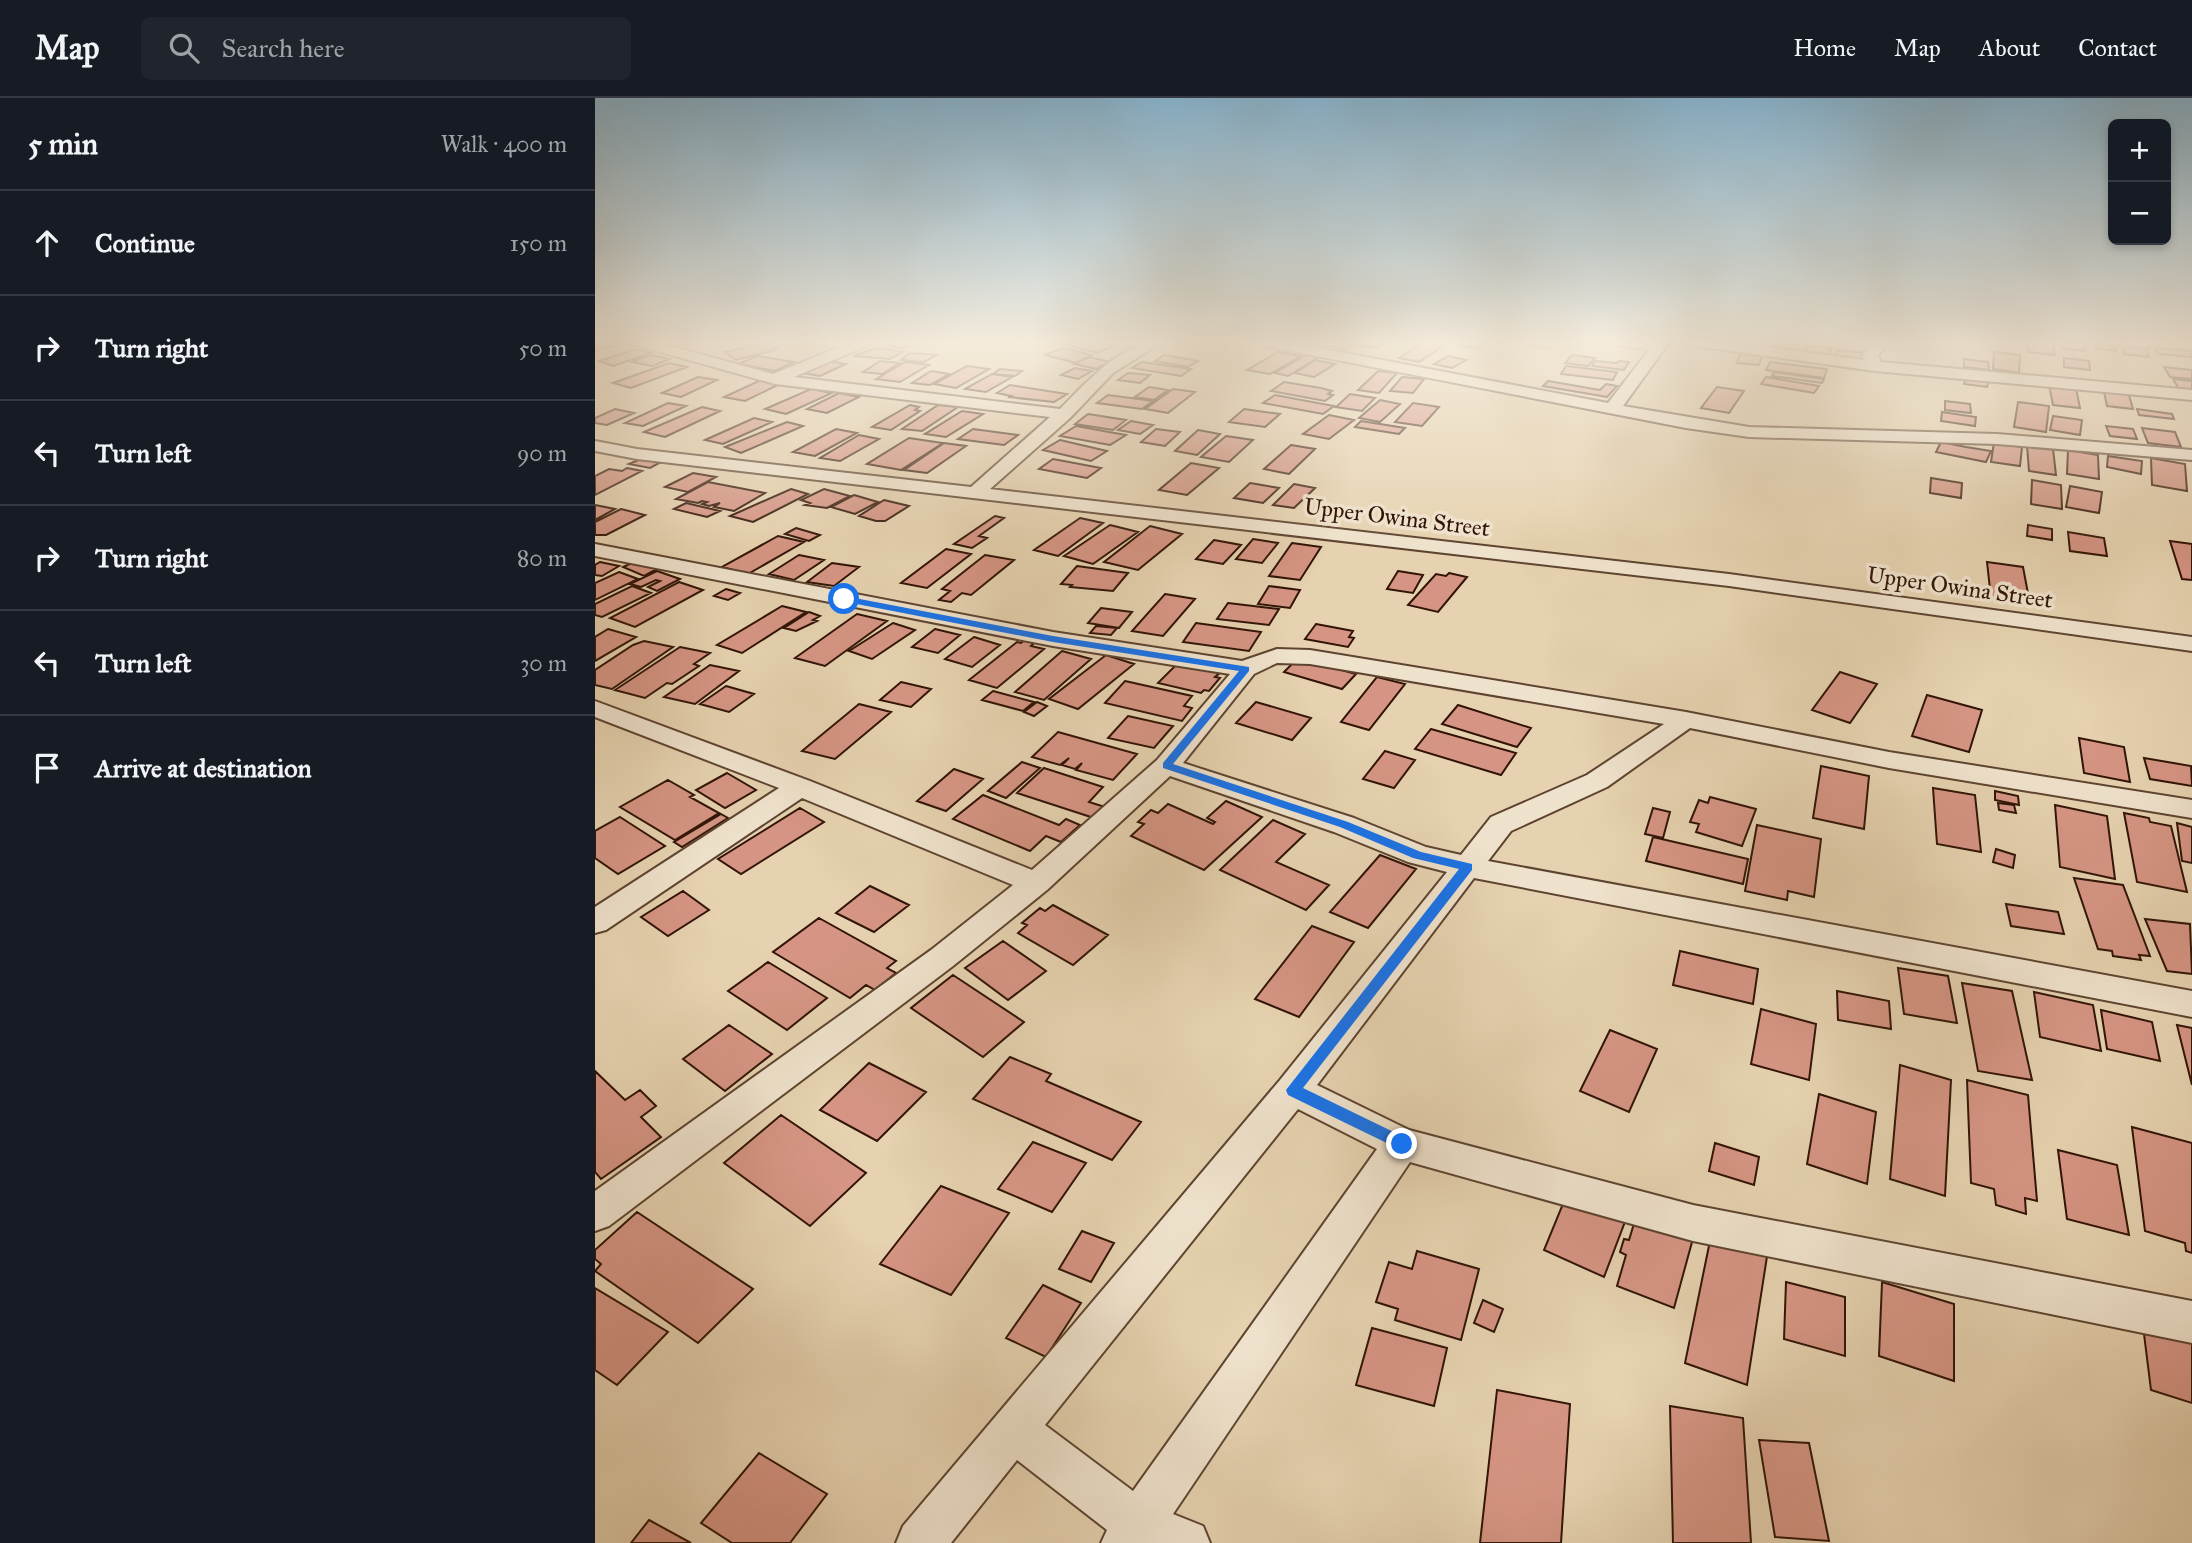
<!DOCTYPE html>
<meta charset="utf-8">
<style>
:root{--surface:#171b24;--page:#20242c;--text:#f1f3f6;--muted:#9ea1a6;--line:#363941}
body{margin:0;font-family:"IM FELL Great Primer",serif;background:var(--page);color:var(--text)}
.controls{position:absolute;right:21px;top:21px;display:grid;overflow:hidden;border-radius:10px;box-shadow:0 4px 10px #0003}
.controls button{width:63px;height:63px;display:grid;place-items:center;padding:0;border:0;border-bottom:2px solid var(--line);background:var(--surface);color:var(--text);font:35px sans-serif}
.stop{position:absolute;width:21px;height:21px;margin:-16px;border:5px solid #1a73e8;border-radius:50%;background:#fff}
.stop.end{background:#1a73e8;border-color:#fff;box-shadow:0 2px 7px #0008}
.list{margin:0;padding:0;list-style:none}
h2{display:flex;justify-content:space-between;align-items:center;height:91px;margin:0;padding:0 28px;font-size:30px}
h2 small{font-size:23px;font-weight:400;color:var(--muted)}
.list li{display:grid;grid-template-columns:46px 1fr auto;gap:21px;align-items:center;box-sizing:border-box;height:105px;padding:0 28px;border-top:2px solid var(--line)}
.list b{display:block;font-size:26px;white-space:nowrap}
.list em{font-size:23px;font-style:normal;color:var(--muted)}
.icon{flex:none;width:38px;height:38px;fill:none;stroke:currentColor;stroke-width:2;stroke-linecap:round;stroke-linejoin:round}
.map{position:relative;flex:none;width:1597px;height:1445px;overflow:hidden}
header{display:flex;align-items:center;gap:42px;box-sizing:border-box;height:98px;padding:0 35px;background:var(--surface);border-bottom:2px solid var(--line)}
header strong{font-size:33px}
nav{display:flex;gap:38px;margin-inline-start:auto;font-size:24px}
.search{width:490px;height:63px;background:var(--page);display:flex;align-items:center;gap:18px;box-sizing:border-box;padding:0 24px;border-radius:10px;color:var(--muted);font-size:26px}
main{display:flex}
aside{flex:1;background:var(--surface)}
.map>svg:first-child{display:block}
.building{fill:#d69584;stroke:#311406;stroke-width:2}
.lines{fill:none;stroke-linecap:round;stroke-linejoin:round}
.minor-casing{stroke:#5e4430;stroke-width:4}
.minor{fill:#efe2cc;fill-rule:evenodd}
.route{fill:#1a73e8}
.labels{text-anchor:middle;stroke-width:7;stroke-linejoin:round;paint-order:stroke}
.far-street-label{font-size:23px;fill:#311406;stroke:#efe2cc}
</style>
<header>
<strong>Map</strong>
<div class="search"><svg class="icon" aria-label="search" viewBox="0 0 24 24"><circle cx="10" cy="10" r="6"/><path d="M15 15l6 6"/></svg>Search here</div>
<nav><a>Home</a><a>Map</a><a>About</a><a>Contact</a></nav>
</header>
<main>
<aside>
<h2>5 min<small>Walk · 400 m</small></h2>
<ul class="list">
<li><svg class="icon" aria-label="ahead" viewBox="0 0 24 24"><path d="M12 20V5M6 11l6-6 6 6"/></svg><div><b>Continue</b></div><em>150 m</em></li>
<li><svg class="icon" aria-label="right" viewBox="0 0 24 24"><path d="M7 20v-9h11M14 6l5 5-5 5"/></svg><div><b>Turn right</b></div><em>50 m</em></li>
<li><svg class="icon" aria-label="left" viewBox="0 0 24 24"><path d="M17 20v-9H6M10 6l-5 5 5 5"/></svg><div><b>Turn left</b></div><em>90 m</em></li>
<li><svg class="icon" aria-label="right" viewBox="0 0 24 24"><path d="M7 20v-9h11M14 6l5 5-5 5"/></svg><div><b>Turn right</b></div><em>80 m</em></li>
<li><svg class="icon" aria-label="left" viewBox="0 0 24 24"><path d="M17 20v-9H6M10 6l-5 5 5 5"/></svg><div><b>Turn left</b></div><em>30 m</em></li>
<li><svg class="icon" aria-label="arrive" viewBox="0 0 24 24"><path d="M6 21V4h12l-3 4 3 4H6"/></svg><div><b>Arrive at destination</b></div></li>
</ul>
</aside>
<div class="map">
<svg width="1597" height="1445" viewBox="0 0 1597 1445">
<rect width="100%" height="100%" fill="#e6d2b0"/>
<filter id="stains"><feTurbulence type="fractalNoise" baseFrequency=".00286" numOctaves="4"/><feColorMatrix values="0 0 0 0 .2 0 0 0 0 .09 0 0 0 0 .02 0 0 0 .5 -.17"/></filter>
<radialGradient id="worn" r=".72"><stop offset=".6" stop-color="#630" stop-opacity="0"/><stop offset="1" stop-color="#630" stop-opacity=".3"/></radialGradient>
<!-- building -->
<path class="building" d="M0,243H16L20,248L0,252Z
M67,243H109L77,250Z
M294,243H314L322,245L306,251L287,245Z
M478,243H500L519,248L502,255L469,246Z
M736,243H764L751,251L730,247Z
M769,243H790L783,250L764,248Z
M870,243H893L882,251L864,247Z
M937,243H963L953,251L932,247Z
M1432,243H1458L1460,257L1433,254Z
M1466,243L1489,245L1490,253L1467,251Z
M172,244L183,251L141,262L130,254Z
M828,244L848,248L824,264L804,260Z
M1500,244L1521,247V253L1500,250Z
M1181,245L1203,247L1201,255L1179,252Z
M1212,247L1237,250L1233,260L1208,257Z
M1527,247L1551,250L1554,259L1529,256Z
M280,250L298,252L308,254L295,261L259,258Z
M467,250L497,257L481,265L450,257Z
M1560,250L1597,253V259L1563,256Z
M41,251L56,255L18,268L4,263Z
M1243,252L1271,255L1268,264L1240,260Z
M683,254L706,258L675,276L652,272Z
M1399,254L1425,257L1424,275L1398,271Z
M315,255L342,257L329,264L306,262Z
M1145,255L1167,258L1164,267L1142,265Z
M55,257L75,261L57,268L37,264Z
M569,257L603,263L593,269L560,263Z
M711,257L724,259L693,278L680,275Z
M977,257L1000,260L993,268L970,265Z
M162,258L199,264L180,273L143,266Z
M853,258L871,262L857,270L839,266Z
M494,259L516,264L501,271L479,266Z
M1469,260L1494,263L1495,272L1469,269Z
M1369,261L1393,264L1394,272L1369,269Z
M720,262L740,266L719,279L700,275Z
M233,263L251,266L225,278L207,275Z
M285,263L305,265L287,276L268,274Z
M1000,263L1022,265L1024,263L1034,264L1029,272L997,268Z
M310,264L334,267L305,284L281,281Z
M547,264L596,271L586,278L537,270Z
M1175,264L1232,271L1229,280L1171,272Z
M74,265L92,269L36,290L18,285Z
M372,268L394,271L361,290L339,286Z
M971,268L1022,274L1018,282L966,276Z
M1569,269L1597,272V281L1575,279Z
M480,270L497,273L483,281L466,277Z
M405,271L427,273L420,278L398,276Z
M336,273L354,276L335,287L317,285Z
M783,273L802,275L784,295L763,292Z
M1179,274L1229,281L1227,285L1177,278Z
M533,275L555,277L545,285L523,282Z
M397,276L417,279L391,294L370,291Z
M1372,278L1394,281L1392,289L1369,286Z
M103,279L122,282L86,299L67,295Z
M807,279L829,281L818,295L795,293Z
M1171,279L1224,288L1219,295L1166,286Z
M1578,281L1597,283V292L1584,291Z
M166,282L187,285L150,303L129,299Z
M953,283L1005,292L1011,286L1022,288L1012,299L948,288Z
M689,284L726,290L737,293L733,296L738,297L730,303L676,293Z
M415,287L472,296L459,304L413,299L416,298L402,295Z
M1454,287L1481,290L1485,310L1458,307Z
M554,289L573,292L559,302L540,299Z
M1122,289L1149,293L1134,315L1106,310Z
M216,291L237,295L191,316L170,311Z
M578,291L600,294L573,315L550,311Z
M1509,294L1534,297L1538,311L1512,308Z
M244,295L264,299L232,315L212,311Z
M755,296L780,300L767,313L741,309Z
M513,297L558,303L547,311L502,305Z
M680,297L739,308L728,316L668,305Z
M785,302L805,306L785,324L764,320Z
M1350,303L1375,306L1376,315L1350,312Z
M1423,304L1454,308L1451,334L1419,329Z
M73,305L91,308L48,328L30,325Z
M818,305L844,309L827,328L800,324Z
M315,307L324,309L320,312L325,313L296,332L277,329Z
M343,307L363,309L327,333L307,331Z
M107,309L125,313L70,339L49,334Z
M20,311L39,315L12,327L0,325V320Z
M649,311L685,316L670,329L634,324Z
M1542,311L1577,316L1579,321L1544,317Z
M367,313L388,316L351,339L330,336Z
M1347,314L1381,319L1380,328L1346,323Z
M493,316L531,322L518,332L480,326Z
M734,317L759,322L734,341L708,336Z
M1458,318L1487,322L1485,337L1455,332Z
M159,320L177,324L128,346L110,342Z
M536,323L558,327L545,336L523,332Z
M766,323L810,330L804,336L760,329Z
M192,324L208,328L146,355L130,349Z
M481,328L531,337L515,347L465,338Z
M1511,328L1538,331L1542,341L1515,338Z
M1547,330L1580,334L1586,349L1553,345Z
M241,331L262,335L220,358L198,354Z
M378,331L423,337L409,347L363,341Z
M561,331L585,334L570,348L546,344Z
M603,332L625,336L602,357L580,353Z
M264,337L284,341L245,363L225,360Z
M631,338L658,342L634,364L606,359Z
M314,340L348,345L306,372L272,366Z
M465,342L512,353L496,363L448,352Z
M1346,344L1371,349L1396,353L1391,364L1341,354Z
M1399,344L1427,349L1425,368L1396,364Z
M349,345L371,348L332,375L309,372Z
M696,347L720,351L694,376L669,371Z
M1432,348L1458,351L1461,377L1434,373Z
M1473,352L1503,357L1504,381L1472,376Z
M1513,358L1547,363L1546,376L1512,369Z
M1556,360L1590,366L1592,393L1557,387Z
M46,361L66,364L55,370L34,366Z
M458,361L506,370L492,380L444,371Z
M596,365L624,370L592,397L564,392Z
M32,370L47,373L0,397V378L14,371L27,373Z
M98,375L121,379L93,394L70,389Z
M1336,380L1367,385L1366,400L1335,395Z
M1437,382L1466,387L1467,411L1436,406Z
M113,384L170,395L139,413L119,409L125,405L114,408L107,406L112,404L107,403L103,405L81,401Z
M655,385L684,390L668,405L639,400Z
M699,386L720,390L699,410L678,407Z
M1475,388L1507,394L1504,415L1471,409Z
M196,391L213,396L158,424L135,418Z
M229,391L255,398L232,410L210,407L215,405L206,402Z
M259,397L283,404L260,416L236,409Z
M289,402L314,408L290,423H281L264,418Z
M91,405L125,413L112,419L79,411Z
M0,407L20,411L0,422Z
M26,411L50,417L11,437H0V424Z
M400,418L409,420L384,438L392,440L377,450L359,446Z
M485,420L508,425L463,458L439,452Z
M515,427L543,434L498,466L469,458Z
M1433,427L1457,431V442L1432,438Z
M555,428L587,436L543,472L509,464Z
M201,430L225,437L214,443L190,436Z
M1473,434L1509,440L1512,458L1475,453Z
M183,438L209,444L153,476L127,469Z
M658,441L683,445L667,465L641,461Z
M619,442L646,447L628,466L601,461Z
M1575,443L1597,446V482L1587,481Z
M697,445L726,449L705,482L674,478Z
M351,451L376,456L332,490L306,485Z
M204,457L229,462L199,482L174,476Z
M390,457L419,462L376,497L367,495L356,504L344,502L355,493L347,491Z
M41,463L62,471L49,478L28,469Z
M5,464L24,468L7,478L0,477V467Z
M1392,464L1428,469L1435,506L1396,500Z
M237,465L264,469L239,488L212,484Z
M482,468L533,475L518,493L475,489L477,487L466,486Z
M62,473L85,481L62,493L53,489L65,483L61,482L46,489L35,486Z
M803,473L828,477L818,495L792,491Z
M24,474L43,481L0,502V485Z
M854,475L872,479L843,514L813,507L841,476L851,478Z
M84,484L108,492L40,529L15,520Z
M37,488L56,495L7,519L0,517V506Z
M674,488L705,492L695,510L663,506Z
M131,491L145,495L133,502L119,498Z
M570,496L600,501L568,538L537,533Z
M633,505L684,511L674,527L622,521Z
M187,508L211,514L147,555L122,547Z
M506,510L537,514L524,530L493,525Z
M214,514L225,518L218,522L222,523L201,533L189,530Z
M262,516L292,523L230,568L200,560Z
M298,525L320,532L277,561L254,553Z
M601,525L666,534L654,553L588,544Z
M721,526L758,533L754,539L759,540L753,549L710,541Z
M501,528L522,530L516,537L495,535Z
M13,531L41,539L0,563V539Z
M340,531L365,537L343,555L317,549Z
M379,539L405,547L377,569L350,561Z
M431,541L441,543L436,548L449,551L402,590L374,582L422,544L426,545Z
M49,543L78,549L17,591L0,587V572L38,547Z
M85,549L115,555L99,566L104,568L77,586L72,585L50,600L20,592Z
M467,553L496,561L449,602L420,594Z
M511,557L539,566L483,611L454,601Z
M703,560L761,576L747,591L689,574Z
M584,564L626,574L620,579L625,580L614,593L609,592L606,595L563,585Z
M115,567L144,573L100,606L69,599Z
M1245,574L1282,586L1255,625L1217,612Z
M782,579L810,586L774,632L746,624Z
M530,583L597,598L589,608L597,610L587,623L510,605Z
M306,584L336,591L316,609L285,602Z
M131,588L159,596L134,614L105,606Z
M398,593L439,604L428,613L387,602Z
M1332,597L1387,612L1374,654L1317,638Z
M442,604L452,608L439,618L429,614Z
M661,604L716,620L697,642L641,625Z
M264,606L296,614L240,661L207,653Z
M863,607L936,630L922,649L847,626Z
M533,618L578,628L559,650L513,640Z
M836,631L921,655L906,677L820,651Z
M463,634L542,656L518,682L481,672L487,665L480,671L467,667L474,660L465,667L437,659Z
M1484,640L1529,649L1535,684L1489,675Z
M790,653L820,662L799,690L768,681Z
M1549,660L1596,668L1597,688L1555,681Z
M427,664L445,670L411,700L393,693Z
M1226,668L1274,678L1269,731L1218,720Z
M449,670L508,689L494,704L510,709L499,720L422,695Z
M359,671L388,681L351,713L322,703Z
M132,675L161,692L130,710L101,692Z
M73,682L99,697L95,699L124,715L80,742L25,709Z
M1338,690L1380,697L1386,754L1342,746Z
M1400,693L1423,698L1424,707L1400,702Z
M388,697L464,727L471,721L485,727L466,744L451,738L435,753L358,721Z
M1115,699L1161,711L1147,748L1101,734L1104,726L1095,724L1104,702L1113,705Z
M631,703L667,719L609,772L536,738L549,726L543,724L556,712L563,715L573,706L618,726L620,724L612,720Z
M1403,705L1419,707L1421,715L1404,712Z
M1460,707L1512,718L1520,781L1465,769Z
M205,710L229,724L146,776L123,761Z
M1058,710L1075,714L1068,740L1050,736Z
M1529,715L1554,720L1555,724L1576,728L1592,794L1542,784Z
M126,716L133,720L87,749L79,744Z
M25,719L70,748L23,776L0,760V733Z
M678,722L710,736L681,764L734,787L711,812L625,772Z
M1582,725L1597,729V765L1587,763Z
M1162,727L1226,741L1219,799L1193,793L1192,802L1150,793Z
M1058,739L1153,761L1148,786L1051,763Z
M1401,751L1420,757L1418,770L1398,764Z
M785,757L821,771L773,830L735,814Z
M1479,780L1528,787L1555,858L1544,857L1546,862L1518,858L1517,853L1503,851Z
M275,788L314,807L279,834L241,815Z
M88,793L114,812L73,838L46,819Z
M1411,806L1463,814L1469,836L1416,828Z
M458,807L513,837L478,867L423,835L432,827L427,825L445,810L450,813Z
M224,820L301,863L292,870L301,875L280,892L271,887L255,900L178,854Z
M1550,821L1595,826L1597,876L1572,873Z
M717,828L759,844L704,919L660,901Z
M408,843L451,873L413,902L370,870Z
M1085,853L1163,871L1158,906L1078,887Z
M173,864L232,900L192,932L133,893Z
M1303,870L1353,878L1362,925L1309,916Z
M358,877L429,924L388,959L316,910Z
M1367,885L1417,893L1437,982L1383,973Z
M1242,893L1294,903L1296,931L1243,922Z
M1439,894L1498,907L1506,953L1445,939Z
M1166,911L1221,926L1214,982L1156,966Z
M1506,912L1557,924L1565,963L1512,951Z
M134,927L177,956L130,993L88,961Z
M1582,927L1597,930V987Z
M1015,932L1062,951L1034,1014L985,993Z
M415,959L456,976L451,983L546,1024L517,1062L378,1001Z
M274,965L331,994L282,1043L225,1012Z
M1305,967L1356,982L1350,1098L1295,1081Z
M0,973L30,1002L45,992L61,1008L46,1019L66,1039L6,1081L0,1074Z
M1372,982L1433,997L1442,1103L1430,1100L1431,1116L1401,1107L1399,1091L1376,1085Z
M1224,996L1281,1014L1272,1086L1212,1066Z
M186,1017L271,1075L215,1128L129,1065Z
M1537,1029L1597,1045V1155L1591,1153L1590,1145L1550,1133Z
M438,1044L491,1065L457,1114L403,1091Z
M1120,1045L1164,1059L1159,1087L1114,1073Z
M1463,1052L1522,1067L1534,1137L1472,1121Z
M346,1088L414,1115L356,1197L285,1166Z
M972,1096L1031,1121L1009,1179L949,1152Z
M1043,1112L1100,1133L1079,1210L1022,1188L1031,1157L1025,1154L1029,1141L1034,1142Z
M42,1114L158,1191L103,1245L0,1173L6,1166L0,1161V1152Z
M487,1133L519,1145L496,1184L464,1171Z
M1117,1133L1173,1152L1152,1287L1090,1265Z
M822,1153L884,1171L866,1242L800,1222L803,1211L781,1204L794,1164L817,1171Z
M1191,1184L1250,1199V1258L1189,1241Z
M1287,1184L1359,1206V1283L1284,1258Z
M448,1187L486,1205L451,1259L411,1240Z
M0,1190L73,1234L22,1287L0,1272Z
M888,1202L908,1211L899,1234L879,1225Z
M1548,1228L1597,1243V1305L1556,1292Z
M777,1230L852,1250L839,1308L761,1287Z
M902,1292L975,1306L966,1445H885Z
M1075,1308L1148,1320L1156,1445H1078Z
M1164,1342L1214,1345L1234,1443L1180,1439Z
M164,1355L232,1396L195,1445H137L106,1425Z
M54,1422L96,1445H36Z"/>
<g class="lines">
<defs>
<path id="minor" d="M35,243H57L178,276L259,243H278L276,246L199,279L465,311C493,283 527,243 569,243L518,275L475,320L395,391L1134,476L1597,539V553L1134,488L42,361L0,353V343L42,351L376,389L455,319L180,286L37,246Z
M658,243H687L1013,305L1054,252L1023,247L1016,243H1075L1028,308L1154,329L1402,336L1597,352V362L1402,346L1154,339L1091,330L665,247Z
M1087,243H1125L1269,262L1267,258L1279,243H1294L1283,258L1286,264L1597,292V302L1280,273L1094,247Z
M1509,243H1597V251L1516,247Z
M0,446L458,534L647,563L682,551L715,552L1091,614L1294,654L1597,702V720L1294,670L1095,630L1012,689L916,733L893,763L1597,893V919L879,780L722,987L814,1032L1098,1107L1597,1203V1245L1098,1143L815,1064L578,1416L608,1428L615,1445H506L512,1432L422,1362L356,1445H301L308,1428L685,982L852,774L813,764L739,734L575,678L452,792L358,868L14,1128L0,1133V1093L336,852L418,787L207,700L11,832L0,835V809L184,690L0,619V603L215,683L437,772L562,662L635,576L458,548L0,458ZM682,565L715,566L1069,626L992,677L896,719L866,757L831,749L759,720L588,665L659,576ZM703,1011L782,1051L538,1393L450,1327Z"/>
</defs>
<!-- minor casing -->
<use href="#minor" class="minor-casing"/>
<!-- minor -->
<use href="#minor" class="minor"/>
</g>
<!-- sky -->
<linearGradient id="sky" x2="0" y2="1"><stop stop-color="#87b5d1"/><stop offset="0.55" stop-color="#f4ebdb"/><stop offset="1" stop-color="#f4ebdb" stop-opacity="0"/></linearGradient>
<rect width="1597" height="445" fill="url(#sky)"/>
<!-- route -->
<path class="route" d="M249,498L458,538L654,569V573L578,666L753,724L826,754L877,766V772L708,990L813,1041L815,1046L813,1050H802L693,997L691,992L864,771L818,760L745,729L568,670V665L644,573L458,544L246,503L245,501Z"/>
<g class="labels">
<!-- far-street labels -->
<g class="far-street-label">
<text transform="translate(802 419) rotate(7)" y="8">Upper Owina Street</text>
<text transform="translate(1365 489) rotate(8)" y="8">Upper Owina Street</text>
</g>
</g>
<rect width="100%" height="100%" filter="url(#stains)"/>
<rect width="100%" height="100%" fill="url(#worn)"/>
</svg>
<div class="controls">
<button>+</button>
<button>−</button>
</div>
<div class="stop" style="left:249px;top:501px"></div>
<div class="stop end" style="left:807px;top:1046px"></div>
</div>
</main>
